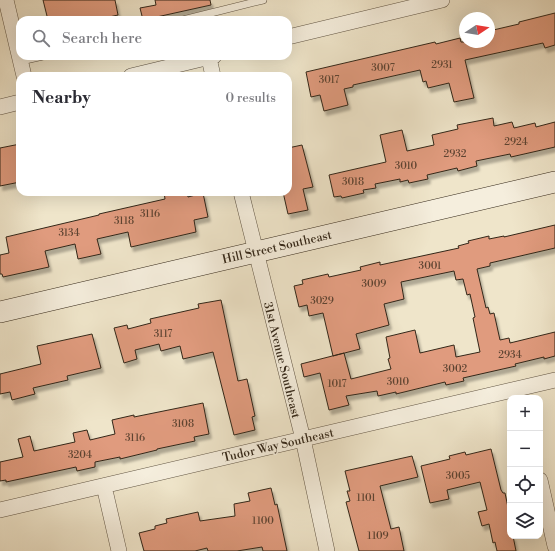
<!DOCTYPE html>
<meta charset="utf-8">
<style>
:root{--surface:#fff;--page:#f7f7f7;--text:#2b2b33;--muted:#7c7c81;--line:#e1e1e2}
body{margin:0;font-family:"Libre Bodoni",serif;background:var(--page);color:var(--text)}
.controls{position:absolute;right:12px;bottom:12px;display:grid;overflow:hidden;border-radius:8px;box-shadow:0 4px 16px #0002}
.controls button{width:36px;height:36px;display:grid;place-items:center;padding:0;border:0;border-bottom:1px solid var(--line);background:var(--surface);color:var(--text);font:20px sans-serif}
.compass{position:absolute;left:459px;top:12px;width:36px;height:36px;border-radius:50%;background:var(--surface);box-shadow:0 4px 16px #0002;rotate:78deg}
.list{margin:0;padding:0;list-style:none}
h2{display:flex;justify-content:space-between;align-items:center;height:52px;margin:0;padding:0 16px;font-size:17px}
h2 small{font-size:13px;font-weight:400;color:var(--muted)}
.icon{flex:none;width:22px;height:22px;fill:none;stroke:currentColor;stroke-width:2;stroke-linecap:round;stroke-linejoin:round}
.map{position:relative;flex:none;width:555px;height:551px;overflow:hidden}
.search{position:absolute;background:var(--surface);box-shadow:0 4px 16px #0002;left:16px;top:16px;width:276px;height:44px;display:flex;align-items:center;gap:10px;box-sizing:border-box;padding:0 14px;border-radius:12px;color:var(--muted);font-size:15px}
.panel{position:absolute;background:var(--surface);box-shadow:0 4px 16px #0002;left:16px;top:72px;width:276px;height:124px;border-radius:12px}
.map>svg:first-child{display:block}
.building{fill:#e09b7e;stroke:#332719;filter:url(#shadow)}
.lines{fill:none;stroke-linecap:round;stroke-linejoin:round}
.lane-casing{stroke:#625645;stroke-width:8}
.street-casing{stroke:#625645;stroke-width:16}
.secondary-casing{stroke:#332719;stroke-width:22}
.lane{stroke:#f5eedd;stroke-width:7}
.street{stroke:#f5eedd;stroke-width:15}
.secondary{stroke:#f5eedd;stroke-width:21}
.labels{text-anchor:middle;stroke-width:3;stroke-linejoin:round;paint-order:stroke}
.number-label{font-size:10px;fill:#5e4432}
.street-label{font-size:12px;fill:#332719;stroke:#f5eedd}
</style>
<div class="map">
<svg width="555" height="551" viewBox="0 0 555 551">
<defs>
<filter id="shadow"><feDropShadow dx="2.5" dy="4.5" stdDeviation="1" flood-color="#0004"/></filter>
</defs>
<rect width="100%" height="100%" fill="#efe5ca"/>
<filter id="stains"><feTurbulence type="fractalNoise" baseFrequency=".005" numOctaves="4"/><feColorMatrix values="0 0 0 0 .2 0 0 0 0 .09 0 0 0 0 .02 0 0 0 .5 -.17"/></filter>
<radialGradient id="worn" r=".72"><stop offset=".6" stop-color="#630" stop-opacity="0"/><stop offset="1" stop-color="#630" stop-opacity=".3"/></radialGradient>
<!-- building -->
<path class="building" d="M43,0H115L118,15L96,20H48Z
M155,0H210L211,5L143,20L140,8L156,5Z
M555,13V45L545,48L543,43L465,60L474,98L454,102L449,83L428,88L426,81L423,82L420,70L353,85V87L344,89L348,105L324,111L320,95L311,97L306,72L435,42L436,44L460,38L461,42H489V31L519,24V22Z
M493,118L494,126L512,122L514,128L535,123L536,127L555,122V147L511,157L510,154L476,161L477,166L458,171L457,168L427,175L428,179L409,183L408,180L400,182V179L375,184L376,188L363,190L364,193L342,198L341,196L334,197L329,175L386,162L380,135L402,130L407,151L434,145L432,135L458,129L457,125Z
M20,144V182L0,186V148Z
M302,145L313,187L303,189L308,210L288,214L283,192H288V148Z
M164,192H187L188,197L203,193L208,217L194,220L196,232L131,247L128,232L97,239L101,254L78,259L75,244L45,251L49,267L3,277L2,274H0V255L9,253L6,237L99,215V214L165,199Z
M555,225V248L490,263V266L477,269L486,308L488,307L490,314L494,313L500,340L509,338L510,343L555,332V356L544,359V357L515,364L516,366L463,378L464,381L446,385L445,382L396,394V392L378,396L377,391L346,396L349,405L329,410L320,373L304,377L301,364L344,353L351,379L391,369L388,359L390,358L386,337L415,330L420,353L454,345L456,357L480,352L473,318L475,317L470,294L467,295L463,279L456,280L454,271L401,282L404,299L384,304L389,325L356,334L360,349L333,356L323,313L309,316L307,305L299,307L294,286L303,284L302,280L328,274L329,277L361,270L360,267L380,262V265L459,248L458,246L469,243L468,241L489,236V239L504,236V237Z
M221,300L238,381L247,379L255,416L252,417L255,430L234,435L213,352L183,359L180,346L161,351L159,344L135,350L137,359L124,363L114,328L127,325L128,329L151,323L150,319L199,308L198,304Z
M92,334L101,368L67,376L68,380L33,388L35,394L12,400L10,392L0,394V374L41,364L37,346Z
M203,403L209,434L194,437L195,441L157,449V450L120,459V457L95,462V467L77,471L76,467L6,482V480L0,481V462L23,457L18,439L30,436L34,451L75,442L73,433L87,430L90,440L115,434L112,420L134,415V417Z
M491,449L501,490L503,493H505L510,517V536H513L516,551H497L495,542L493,543L489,524L482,526L478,512L487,510L480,482L447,490L449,499L430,503L421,466L450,459L449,456L465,452L466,455Z
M412,456L418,477L380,486L391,529L399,527L404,551H359L346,502L350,501L347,491H350L345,471Z
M271,488L275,505L277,504L287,551H263L262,547L237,551H208L207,548L195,551H144L139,533L155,529V526L167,523L166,519L198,512L200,521L235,516L234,504L250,501L248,493Z"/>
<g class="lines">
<defs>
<path id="lane" d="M183,20L263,0
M21,61L43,56"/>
<path id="street" d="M6,0L24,76
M288,37L442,0
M209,58L213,76
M131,76L214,56
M0,107L20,102
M241,192L303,439L327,551
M540,480L555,546
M104,486L119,551
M0,510L555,380"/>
<path id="secondary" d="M0,312L555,182"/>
</defs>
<!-- lane casing -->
<use href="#lane" class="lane-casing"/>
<!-- street casing -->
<use href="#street" class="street-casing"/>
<!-- secondary casing -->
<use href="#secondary" class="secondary-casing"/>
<!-- lane -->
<use href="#lane" class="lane"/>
<!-- street -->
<use href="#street" class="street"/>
<!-- secondary -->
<use href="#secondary" class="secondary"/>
</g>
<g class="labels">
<!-- number labels -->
<g class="number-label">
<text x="442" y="68">2931</text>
<text x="383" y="71">3007</text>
<text x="329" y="83">3017</text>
<text x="516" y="145">2924</text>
<text x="455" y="157">2932</text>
<text x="406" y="169">3010</text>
<text x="353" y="185">3018</text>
<text x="150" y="217">3116</text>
<text x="124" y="224">3118</text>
<text x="69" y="236">3134</text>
<text x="430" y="269">3001</text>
<text x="374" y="287">3009</text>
<text x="322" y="304">3029</text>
<text x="163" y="337">3117</text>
<text x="510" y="358">2934</text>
<text x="455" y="372">3002</text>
<text x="398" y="385">3010</text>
<text x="337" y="387">1017</text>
<text x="183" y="427">3108</text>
<text x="135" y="441">3116</text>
<text x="80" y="458">3204</text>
<text x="458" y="479">3005</text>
<text x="366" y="501">1101</text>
<text x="263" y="524">1100</text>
<text x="378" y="539">1109</text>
</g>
<!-- street labels -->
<g class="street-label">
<text transform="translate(277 247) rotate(-13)" y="4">Hill Street Southeast</text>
<text transform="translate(282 360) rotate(76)" y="4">31st Avenue Southeast</text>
<text transform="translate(278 445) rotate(-13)" y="4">Tudor Way Southeast</text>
</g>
</g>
<rect width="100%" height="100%" filter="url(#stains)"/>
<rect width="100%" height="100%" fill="url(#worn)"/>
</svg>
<div class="controls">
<button>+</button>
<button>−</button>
<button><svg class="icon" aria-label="locate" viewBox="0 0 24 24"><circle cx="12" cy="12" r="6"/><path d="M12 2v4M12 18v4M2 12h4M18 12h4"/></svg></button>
<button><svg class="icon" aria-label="layers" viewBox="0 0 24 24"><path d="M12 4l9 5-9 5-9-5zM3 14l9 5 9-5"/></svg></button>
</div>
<svg class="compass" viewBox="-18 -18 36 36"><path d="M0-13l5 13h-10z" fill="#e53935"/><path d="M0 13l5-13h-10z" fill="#7c7c81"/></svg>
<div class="search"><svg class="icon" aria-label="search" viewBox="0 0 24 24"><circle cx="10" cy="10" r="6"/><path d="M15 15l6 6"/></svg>Search here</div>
<section class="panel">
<h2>Nearby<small>0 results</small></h2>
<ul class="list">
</ul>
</section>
</div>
